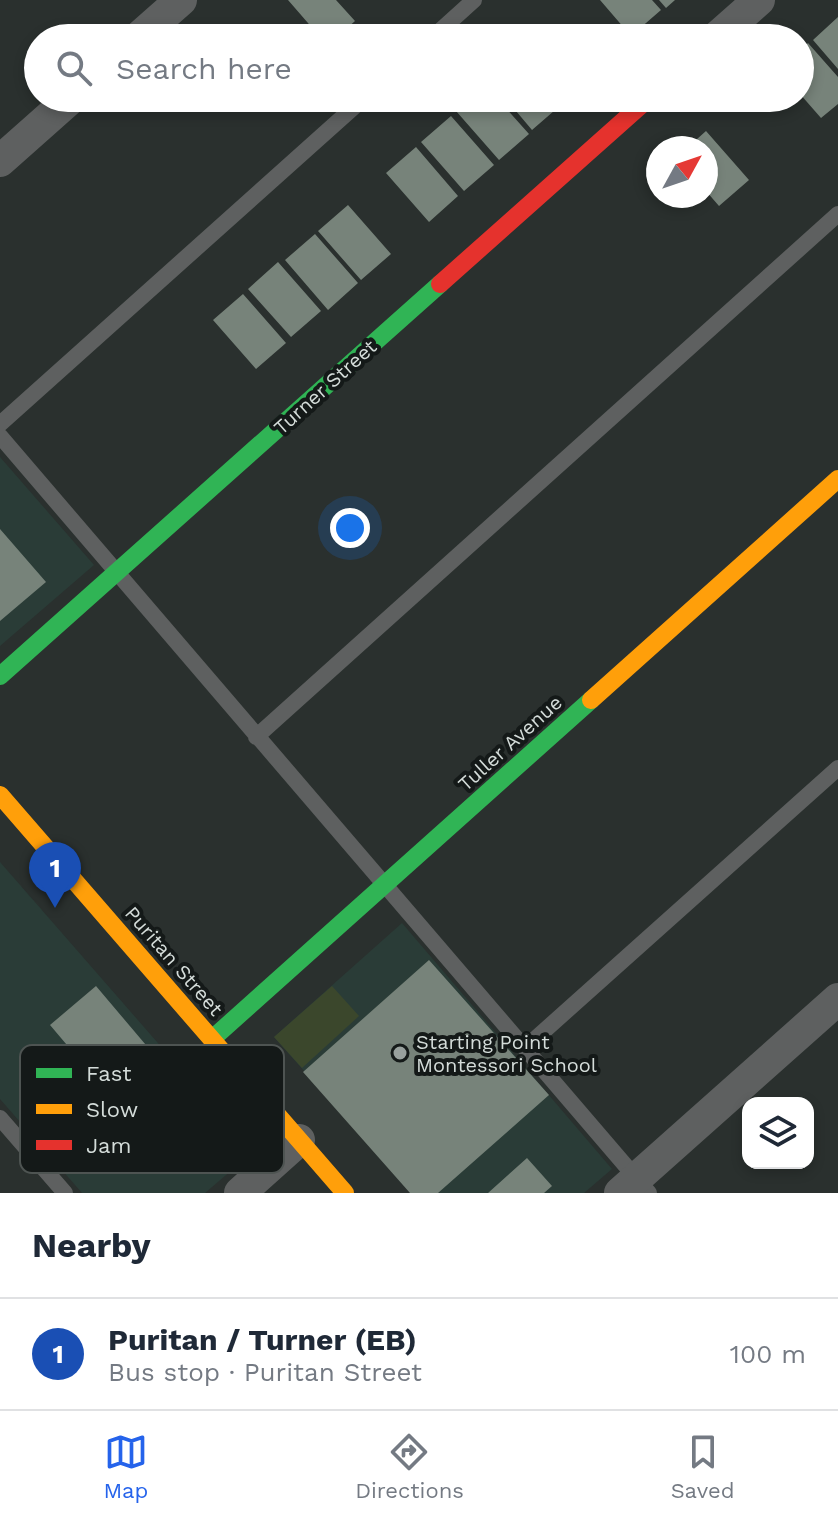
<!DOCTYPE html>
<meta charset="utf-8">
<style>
:root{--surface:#fff;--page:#f2f2f3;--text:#1f2937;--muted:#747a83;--line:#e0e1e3;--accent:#2563eb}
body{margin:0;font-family:"Work Sans",sans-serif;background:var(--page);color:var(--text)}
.controls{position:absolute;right:24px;bottom:24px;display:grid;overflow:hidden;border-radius:16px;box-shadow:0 4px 12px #0003}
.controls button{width:72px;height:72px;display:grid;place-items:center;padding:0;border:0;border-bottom:2px solid var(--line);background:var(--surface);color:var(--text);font:40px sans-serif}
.compass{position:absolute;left:646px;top:136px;width:72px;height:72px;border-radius:50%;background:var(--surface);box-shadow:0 4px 12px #0003;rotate:50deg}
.you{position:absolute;left:350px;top:528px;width:28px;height:28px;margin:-20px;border:6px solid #fff;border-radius:50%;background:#1a73e8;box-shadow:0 0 0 12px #1a73e833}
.badge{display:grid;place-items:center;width:52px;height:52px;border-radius:50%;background:var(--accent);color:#fff;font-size:26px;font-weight:700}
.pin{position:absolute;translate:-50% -66px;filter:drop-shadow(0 2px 4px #0008)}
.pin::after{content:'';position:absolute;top:42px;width:28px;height:24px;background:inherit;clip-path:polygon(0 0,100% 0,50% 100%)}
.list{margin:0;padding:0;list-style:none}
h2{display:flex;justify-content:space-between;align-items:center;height:104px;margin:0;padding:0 32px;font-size:34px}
h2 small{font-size:26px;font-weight:400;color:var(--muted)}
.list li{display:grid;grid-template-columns:52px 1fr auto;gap:24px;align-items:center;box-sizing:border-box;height:112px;padding:0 32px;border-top:2px solid var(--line)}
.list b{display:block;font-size:30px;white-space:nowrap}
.list p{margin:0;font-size:26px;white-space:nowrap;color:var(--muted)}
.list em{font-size:26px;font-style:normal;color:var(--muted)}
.icon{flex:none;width:44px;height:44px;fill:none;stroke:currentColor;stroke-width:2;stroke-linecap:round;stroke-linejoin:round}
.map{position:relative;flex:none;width:838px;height:1193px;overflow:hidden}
.search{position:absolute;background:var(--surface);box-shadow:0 4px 12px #0003;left:24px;right:24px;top:24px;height:88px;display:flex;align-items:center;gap:20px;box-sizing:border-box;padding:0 28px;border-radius:44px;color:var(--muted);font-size:30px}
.sheet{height:216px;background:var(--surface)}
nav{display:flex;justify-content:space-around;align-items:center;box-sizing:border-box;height:112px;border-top:2px solid var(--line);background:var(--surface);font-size:22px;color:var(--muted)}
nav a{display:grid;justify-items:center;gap:4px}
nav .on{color:var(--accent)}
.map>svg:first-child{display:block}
.built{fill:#2a3c37}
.green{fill:#3b472c}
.building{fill:#77837a}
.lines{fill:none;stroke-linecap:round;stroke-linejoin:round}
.lane{stroke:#5e6060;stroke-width:16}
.street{stroke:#5e6060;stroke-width:32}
.fast{stroke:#30b455;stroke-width:18}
.slow{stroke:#ff9f0a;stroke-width:18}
.jam{stroke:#e5322d;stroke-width:18}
.poi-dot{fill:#98a09d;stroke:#141918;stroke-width:3}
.labels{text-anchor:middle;stroke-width:8;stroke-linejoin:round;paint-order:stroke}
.street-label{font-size:20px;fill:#d4dcd9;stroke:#141918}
.poi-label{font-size:20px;fill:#d4dcd9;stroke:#141918;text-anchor:start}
.key{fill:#141918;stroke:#4e5452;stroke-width:2}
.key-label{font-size:22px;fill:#d4dcd9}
</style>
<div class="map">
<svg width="838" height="1193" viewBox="0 0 838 1193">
<rect width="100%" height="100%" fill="#2a302e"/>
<!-- built -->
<path class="built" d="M0,457L94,565L0,646Z
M0,862L253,1152L205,1193H82L0,1099Z
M402,923L612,1169L584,1193H412L274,1037Z"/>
<!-- green -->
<path class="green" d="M332,986L359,1016L302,1068L274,1037Z"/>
<!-- building -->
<path class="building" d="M288,0H336L355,21L336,38H321Z
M600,0H652L661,10L631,36Z
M659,0H675L666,8Z
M838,17V69L813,40Z
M554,26L564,38H540Z
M808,43L838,77V104L821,118L800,94V51Z
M471,98H497L529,134L499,160L456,111Z
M505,98H557L562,104L532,130Z
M451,116L494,165L464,191L421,142Z
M706,131L749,180L719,206L706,191V148H687Z
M416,147L458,196L429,222L386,173Z
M348,205L391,254L361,280L318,231Z
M315,234L358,283L328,310L285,260Z
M278,262L321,311L291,337L248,289Z
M243,294L286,343L256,369L213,320Z
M0,529L46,582L0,621Z
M429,960L549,1095L438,1193H410L303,1072Z
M96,986L173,1077L127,1116L50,1025Z
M527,1158L552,1186L544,1193H488Z"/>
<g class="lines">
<!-- lane -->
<path class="lane" d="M432,38L474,0
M0,424L364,98
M0,436L649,1193
M256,737L838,214
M525,1048L838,768
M0,1118L65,1193"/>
<!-- street -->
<path class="street" d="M138,38L181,0
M716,38L759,0
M0,161L71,98
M240,1193L299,1140
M620,1193L838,999"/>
<!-- fast -->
<path class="fast" d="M0,676L440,284
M212,1039L591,700"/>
<!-- slow -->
<path class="slow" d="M591,700L838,479
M0,795L345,1193"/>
<!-- jam -->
<path class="jam" d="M440,284L649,98"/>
</g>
<!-- markers -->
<circle class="poi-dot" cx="400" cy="1053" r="8"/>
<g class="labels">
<!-- street labels -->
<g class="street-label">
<text transform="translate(325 387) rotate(-42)" y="7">Turner Street</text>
<text transform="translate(510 743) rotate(-42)" y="7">Tuller Avenue</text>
<text transform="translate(174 961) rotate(49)" y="7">Puritan Street</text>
</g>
<!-- poi labels -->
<g class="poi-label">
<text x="416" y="1049">Starting Point<tspan x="416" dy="23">Montessori School</tspan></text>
</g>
</g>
<!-- legend -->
<rect x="20" y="1045" width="264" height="128" rx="12" class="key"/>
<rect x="36" y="1068" width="36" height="10" fill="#30b455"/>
<rect x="36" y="1104" width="36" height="10" fill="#ff9f0a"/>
<rect x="36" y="1140" width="36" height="10" fill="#e5322d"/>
<g class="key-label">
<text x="86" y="1081">Fast</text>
<text x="86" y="1117">Slow</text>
<text x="86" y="1153">Jam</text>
</g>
</svg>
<div class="controls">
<button><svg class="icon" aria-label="layers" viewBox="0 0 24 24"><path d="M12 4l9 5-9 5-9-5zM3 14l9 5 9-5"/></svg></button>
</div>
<svg class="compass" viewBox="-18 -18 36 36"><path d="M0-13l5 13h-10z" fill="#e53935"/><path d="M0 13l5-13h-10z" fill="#747a83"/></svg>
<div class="you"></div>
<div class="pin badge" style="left:55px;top:908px;background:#1a4fb4">1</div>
<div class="search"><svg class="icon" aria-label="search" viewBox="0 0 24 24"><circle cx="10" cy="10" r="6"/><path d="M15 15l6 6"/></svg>Search here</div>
</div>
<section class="sheet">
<h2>Nearby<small></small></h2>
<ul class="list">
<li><span class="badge" style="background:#1a4fb4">1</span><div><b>Puritan / Turner (EB)</b><p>Bus stop · Puritan Street</p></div><em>100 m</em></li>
</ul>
</section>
<nav>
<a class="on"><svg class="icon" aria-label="map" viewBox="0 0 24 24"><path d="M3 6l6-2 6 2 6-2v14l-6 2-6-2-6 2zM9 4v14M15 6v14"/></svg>Map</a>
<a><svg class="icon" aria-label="directions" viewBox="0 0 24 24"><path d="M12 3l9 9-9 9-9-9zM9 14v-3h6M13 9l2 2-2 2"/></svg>Directions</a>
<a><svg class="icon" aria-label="saved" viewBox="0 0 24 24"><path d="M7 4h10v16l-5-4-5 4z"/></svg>Saved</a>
</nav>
